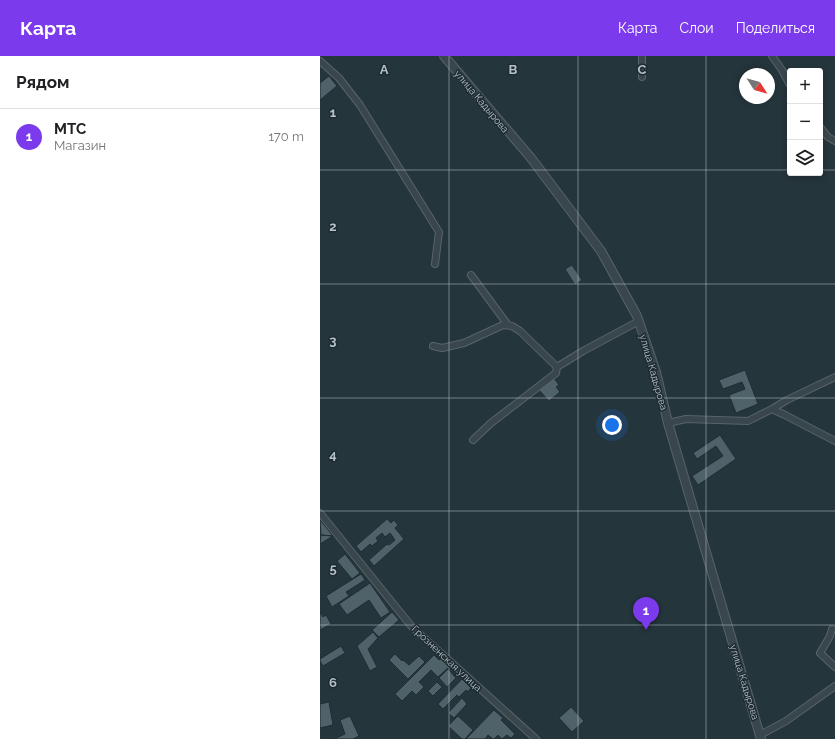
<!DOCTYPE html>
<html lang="ru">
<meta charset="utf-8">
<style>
:root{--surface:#fff;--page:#f6f6f6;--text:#202124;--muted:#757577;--line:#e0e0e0;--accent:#7c3aed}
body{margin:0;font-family:Raleway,sans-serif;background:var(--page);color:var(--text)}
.controls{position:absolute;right:12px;top:12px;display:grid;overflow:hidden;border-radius:4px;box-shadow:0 2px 6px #0003}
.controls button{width:36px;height:36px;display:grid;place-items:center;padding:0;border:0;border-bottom:1px solid var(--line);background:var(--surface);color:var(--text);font:20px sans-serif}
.compass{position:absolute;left:419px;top:12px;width:36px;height:36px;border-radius:50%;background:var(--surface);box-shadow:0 2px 6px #0003;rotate:126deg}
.you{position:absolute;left:292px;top:369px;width:14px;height:14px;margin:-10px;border:3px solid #fff;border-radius:50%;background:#1a73e8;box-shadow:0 0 0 6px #1a73e833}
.badge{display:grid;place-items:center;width:26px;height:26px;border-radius:50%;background:var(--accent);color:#fff;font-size:13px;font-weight:700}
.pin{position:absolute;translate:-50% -33px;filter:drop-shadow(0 1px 2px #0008)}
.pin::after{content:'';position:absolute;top:21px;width:14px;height:12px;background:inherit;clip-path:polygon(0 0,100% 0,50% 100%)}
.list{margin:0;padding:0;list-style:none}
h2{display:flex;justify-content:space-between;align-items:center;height:52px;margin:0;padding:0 16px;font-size:17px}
h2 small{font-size:13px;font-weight:400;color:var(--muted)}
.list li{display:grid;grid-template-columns:26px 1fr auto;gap:12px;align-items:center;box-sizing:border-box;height:56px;padding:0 16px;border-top:1px solid var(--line)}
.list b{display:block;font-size:15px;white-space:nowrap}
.list p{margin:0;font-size:13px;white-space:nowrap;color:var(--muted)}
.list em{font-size:13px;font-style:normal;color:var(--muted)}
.icon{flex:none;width:22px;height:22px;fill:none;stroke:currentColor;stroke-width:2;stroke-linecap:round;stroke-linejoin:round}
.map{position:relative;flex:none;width:515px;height:683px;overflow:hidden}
header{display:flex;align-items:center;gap:24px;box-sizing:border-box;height:56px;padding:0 20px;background:var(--accent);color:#fff}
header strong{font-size:19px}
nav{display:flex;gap:22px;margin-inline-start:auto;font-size:14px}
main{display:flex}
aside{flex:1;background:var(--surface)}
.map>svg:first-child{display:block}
.building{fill:#506269;stroke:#202d33}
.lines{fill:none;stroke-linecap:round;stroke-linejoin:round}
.minor-casing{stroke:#57646a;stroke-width:8}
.tertiary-casing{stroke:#57646a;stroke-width:10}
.minor{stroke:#39464c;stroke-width:6}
.tertiary{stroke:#39464c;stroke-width:8}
.grid{fill:none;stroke:#b4c1c7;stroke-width:1;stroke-opacity:0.55}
.labels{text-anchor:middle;stroke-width:3;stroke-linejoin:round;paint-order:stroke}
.street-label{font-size:10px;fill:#b4c1c7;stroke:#1e2b31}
.grid-label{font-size:13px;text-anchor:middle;font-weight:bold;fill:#b4c1c7;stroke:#1e2b31;stroke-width:3;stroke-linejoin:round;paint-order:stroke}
</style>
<header>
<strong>Карта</strong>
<nav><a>Карта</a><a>Слои</a><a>Поделиться</a></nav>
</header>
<main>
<aside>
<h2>Рядом<small></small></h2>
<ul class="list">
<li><span class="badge">1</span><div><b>МТС</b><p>Магазин</p></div><em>170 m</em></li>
</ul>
</aside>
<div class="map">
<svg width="515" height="683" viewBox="0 0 515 683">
<rect width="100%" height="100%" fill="#25353c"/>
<!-- building -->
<path class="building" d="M9,20L17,30L0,44V27Z
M252,209L262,224L255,229L245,213Z
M425,314L438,348L416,357L409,339L425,333L422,326L403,333L399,324Z
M234,322L239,329L236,331L240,336L229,345L219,334Z
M400,379L416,403L378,429L372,420L403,400L396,390L377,403L373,397Z
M67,463L71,467L74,464L78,469L75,472L84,483L54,510L49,504L67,488L69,489L75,484L70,477L65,481L62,477L56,482L58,485L52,490L50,488L41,496L36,490Z
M0,464L13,480L1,479Z
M1,479L13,480L0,488Z
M25,498L40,517L32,523L17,505Z
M41,518L45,524L26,536L29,540L12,551L6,540Z
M50,527L70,556L61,562L49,544L27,559L19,548Z
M0,556L3,561L6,559L11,568L0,574Z
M72,556L79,564L59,581L52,574Z
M53,576L58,582L48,593L57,611L50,615L37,590Z
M21,590L25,597L3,610L0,605V603Z
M75,598L82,605L83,604L89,609L99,600L105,606L88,623L69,604Z
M114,599L119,604L122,602L130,610L118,621L111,614L99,626L104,631L96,639L92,635L82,645L75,638Z
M128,613L136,622L127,631L119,622Z
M142,623L151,632L147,636L146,634L139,641L137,639L123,653L118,648Z
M117,626L122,631L113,640L108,635Z
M142,642L147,648L134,662L128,657Z
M9,646L13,669L0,672V648Z
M251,651L264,665L252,676L239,662Z
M174,654L183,662L181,664L195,678L191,682L187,679L182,683L178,679L174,683H173L168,679L165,683H146Z
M30,660L39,680L33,683H14L25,678L20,664Z
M138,660L153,674L145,683H142L128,670Z"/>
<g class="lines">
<defs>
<path id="minor" d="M322,0V21
M452,0L462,14L470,29
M0,5L19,22L40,49L119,176L115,208
M500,71L508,81L515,85
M151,219L188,269
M113,290L122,292L144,287L183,269L192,270L200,275L237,311
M237,311L263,295L319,265
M452,353L467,344L515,321
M348,367L366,363L428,365L452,353L465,359L515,385
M153,384L171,367L236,317L237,311
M0,457L92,571L216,683
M512,573L510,580L500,597L515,611
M440,679L466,665L515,630"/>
<path id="tertiary" d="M124,0L211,102L281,195L317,260L336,316L348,367L441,683"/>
</defs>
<!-- minor casing -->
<use href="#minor" class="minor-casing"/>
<!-- tertiary casing -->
<use href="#tertiary" class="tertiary-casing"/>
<!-- minor -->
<use href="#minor" class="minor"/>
<!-- tertiary -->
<use href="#tertiary" class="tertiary"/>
</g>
<!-- grid -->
<path class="grid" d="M129,0V683M258,0V683M386,0V683M0,114H470M500,114H515M0,228H515M0,342H515M0,455H515M0,569H515"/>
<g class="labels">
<!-- street labels -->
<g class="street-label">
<text transform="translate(162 45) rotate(50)" y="4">улица Кадырова</text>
<text transform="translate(334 316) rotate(74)" y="4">улица Кадырова</text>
<text transform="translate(127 602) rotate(43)" y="4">Грозненская улица</text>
<text transform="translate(425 626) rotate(73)" y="4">улица Кадырова</text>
</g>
</g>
<g class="grid-label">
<text x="64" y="18">A</text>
<text x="193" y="18">B</text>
<text x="322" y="18">C</text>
<text x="13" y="61">1</text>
<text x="13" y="175">2</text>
<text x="13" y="289">3</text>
<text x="13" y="403">4</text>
<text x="13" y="517">5</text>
<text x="13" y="631">6</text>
</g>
</svg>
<div class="controls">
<button>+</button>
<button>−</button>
<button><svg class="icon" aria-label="layers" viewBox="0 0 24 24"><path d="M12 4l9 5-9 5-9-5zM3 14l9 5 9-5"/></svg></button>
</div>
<svg class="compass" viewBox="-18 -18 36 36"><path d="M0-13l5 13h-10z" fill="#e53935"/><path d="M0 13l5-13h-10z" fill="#757577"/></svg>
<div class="you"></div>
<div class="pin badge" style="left:326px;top:574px">1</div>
</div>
</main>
